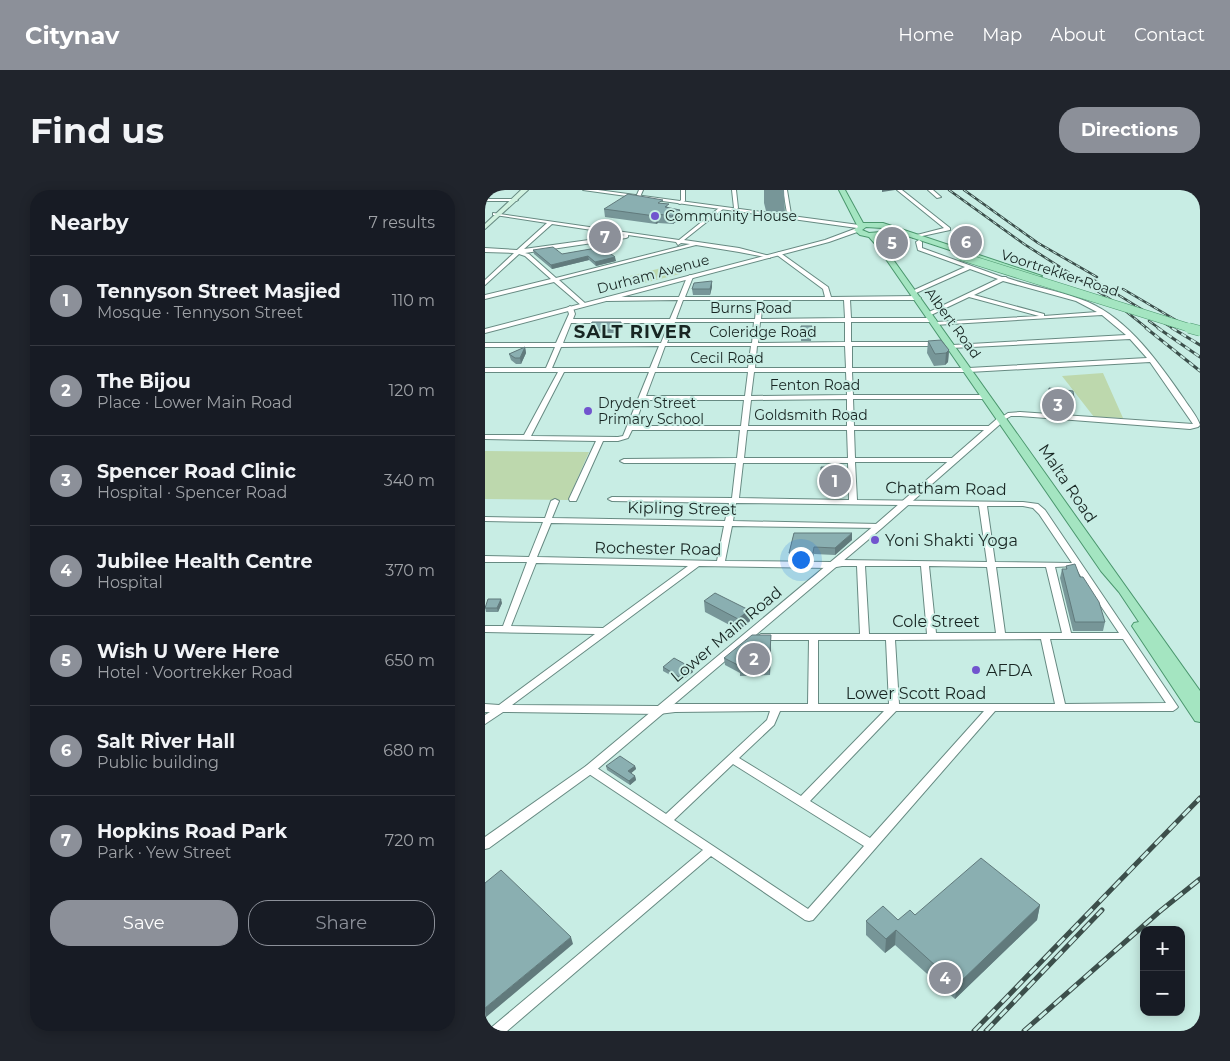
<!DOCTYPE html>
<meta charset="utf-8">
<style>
:root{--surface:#171b24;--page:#20242c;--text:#f1f3f6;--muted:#9ea1a6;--line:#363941;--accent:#8c9099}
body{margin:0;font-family:Montserrat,sans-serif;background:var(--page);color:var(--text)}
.controls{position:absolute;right:15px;bottom:15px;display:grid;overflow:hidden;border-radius:10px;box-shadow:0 2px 12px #0003}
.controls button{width:45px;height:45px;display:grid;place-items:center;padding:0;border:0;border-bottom:1px solid var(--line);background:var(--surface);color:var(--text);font:25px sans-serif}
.you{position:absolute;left:315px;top:369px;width:18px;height:18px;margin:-12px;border:4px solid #fff;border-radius:50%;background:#1a73e8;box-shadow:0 0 0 8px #1a73e833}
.badge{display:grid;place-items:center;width:32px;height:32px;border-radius:50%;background:var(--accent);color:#fff;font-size:16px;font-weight:700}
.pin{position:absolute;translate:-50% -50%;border:2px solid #fff;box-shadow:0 1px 5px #0006}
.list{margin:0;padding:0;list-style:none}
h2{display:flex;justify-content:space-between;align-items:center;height:65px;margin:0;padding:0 20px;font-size:21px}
h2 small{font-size:16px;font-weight:400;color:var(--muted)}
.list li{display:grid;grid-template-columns:32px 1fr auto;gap:15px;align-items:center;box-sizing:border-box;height:90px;padding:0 20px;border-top:1px solid var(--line)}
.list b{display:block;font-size:19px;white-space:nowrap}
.list p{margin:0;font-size:16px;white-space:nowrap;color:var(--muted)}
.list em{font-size:16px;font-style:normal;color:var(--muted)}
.actions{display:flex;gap:10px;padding:15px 20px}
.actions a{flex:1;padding:11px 0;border:1px solid var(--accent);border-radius:20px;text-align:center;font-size:18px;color:var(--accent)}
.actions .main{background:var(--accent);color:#fff}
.map{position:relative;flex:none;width:715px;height:841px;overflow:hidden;border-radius:20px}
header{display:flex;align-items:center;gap:30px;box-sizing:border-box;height:70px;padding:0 25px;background:var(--accent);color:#fff}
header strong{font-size:24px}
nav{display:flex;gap:28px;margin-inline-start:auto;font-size:18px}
.intro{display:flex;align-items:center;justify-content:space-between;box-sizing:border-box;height:120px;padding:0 30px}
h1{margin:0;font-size:35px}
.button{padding:12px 22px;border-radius:20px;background:var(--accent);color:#fff;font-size:18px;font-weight:700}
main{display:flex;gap:30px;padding:0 30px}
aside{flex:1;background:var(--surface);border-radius:20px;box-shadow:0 2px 12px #0003}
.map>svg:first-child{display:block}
.green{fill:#bdd8ad}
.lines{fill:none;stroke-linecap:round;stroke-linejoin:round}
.minor-casing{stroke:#678a82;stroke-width:2}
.tertiary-casing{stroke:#678a82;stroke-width:2}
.secondary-casing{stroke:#678a82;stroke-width:2}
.primary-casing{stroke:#4b976e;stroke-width:2}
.minor{fill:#fff;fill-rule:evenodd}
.tertiary{fill:#fff;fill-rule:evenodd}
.secondary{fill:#d1f2e0;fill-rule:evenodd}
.primary{fill:#a4e5c1;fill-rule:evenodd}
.rail-far2-casing{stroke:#3c4f4b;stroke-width:2.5}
.rail-far1-casing{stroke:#3c4f4b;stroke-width:3}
.rail-casing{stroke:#3c4f4b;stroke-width:5}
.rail-far2{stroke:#c8ede4;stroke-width:1;stroke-dasharray:4.5;stroke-linecap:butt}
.rail-far1{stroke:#c8ede4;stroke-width:2;stroke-dasharray:5.5;stroke-linecap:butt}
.rail{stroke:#c8ede4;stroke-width:3;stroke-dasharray:10;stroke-linecap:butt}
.primary-bridge-far1-casing{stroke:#4b976e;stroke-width:9;stroke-linecap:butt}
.primary-bridge-casing{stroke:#4b976e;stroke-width:11;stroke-linecap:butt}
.primary-bridge-far1{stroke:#a4e5c1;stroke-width:8}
.primary-bridge{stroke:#a4e5c1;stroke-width:10}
.wall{fill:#779698}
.shaded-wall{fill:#617a7c}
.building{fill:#8aafb1;stroke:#617a7c}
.poi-dot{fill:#7154ce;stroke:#c8ede4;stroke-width:2}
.labels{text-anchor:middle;stroke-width:4;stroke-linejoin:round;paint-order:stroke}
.far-poi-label{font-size:14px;fill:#182623;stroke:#c8ede4;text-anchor:start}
.far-street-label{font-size:14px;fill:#182623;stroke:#c8ede4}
.street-label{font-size:16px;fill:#182623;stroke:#c8ede4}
.poi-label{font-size:16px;fill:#182623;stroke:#c8ede4;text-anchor:start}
.far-district-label{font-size:18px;font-weight:bold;letter-spacing:1px;fill:#182623;stroke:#c8ede4}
</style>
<header>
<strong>Citynav</strong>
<nav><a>Home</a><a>Map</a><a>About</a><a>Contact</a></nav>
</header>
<div class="intro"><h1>Find us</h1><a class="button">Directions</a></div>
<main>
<aside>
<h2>Nearby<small>7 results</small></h2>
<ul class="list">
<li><span class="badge">1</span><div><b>Tennyson Street Masjied</b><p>Mosque · Tennyson Street</p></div><em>110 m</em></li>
<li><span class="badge">2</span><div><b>The Bijou</b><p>Place · Lower Main Road</p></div><em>120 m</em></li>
<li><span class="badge">3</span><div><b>Spencer Road Clinic</b><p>Hospital · Spencer Road</p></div><em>340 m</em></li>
<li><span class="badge">4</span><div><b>Jubilee Health Centre</b><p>Hospital</p></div><em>370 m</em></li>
<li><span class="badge">5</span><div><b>Wish U Were Here</b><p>Hotel · Voortrekker Road</p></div><em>650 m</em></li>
<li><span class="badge">6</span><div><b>Salt River Hall</b><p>Public building</p></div><em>680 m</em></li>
<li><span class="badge">7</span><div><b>Hopkins Road Park</b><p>Park · Yew Street</p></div><em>720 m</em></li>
</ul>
<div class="actions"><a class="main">Save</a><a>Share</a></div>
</aside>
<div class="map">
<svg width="715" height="841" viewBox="0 0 715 841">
<rect width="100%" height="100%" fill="#c8ede4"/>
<!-- green -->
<path class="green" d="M184,76L195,84L155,94L145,86Z
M618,183L638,228L609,227L577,186Z
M0,261L104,262L83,310L0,309Z"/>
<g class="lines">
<defs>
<path id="minor" d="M154,0H158L155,7L153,8L151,7Z
M196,0H200V11L195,14L193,13L196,10Z
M247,0H251L253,18L249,22L247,21L249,18Z
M298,0H302L307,30L303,29Z
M412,0H417L465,38V40L428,48V46L459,38Z
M443,0H448L456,7L452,8Z
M0,9H31L33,10L31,11H0Z
M234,18L238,19L199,50L254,58L285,66V68L254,62L211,55L74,90L101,114V116H97L69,92L0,109V105L66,89L40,66L34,64L0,95V90L29,63L0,62V58L32,60L62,33L10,25H8V23L194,50ZM67,34L140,45L39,59ZM143,45L191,52L193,55L196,53L205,54L71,88L44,64L40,63L141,48L143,47Z
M434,50L437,52V58L517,87H521L522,88C548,97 577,101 603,112C644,130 674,173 699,209C704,217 712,226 715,235L713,237L705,239L535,226H526L517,231L514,229L523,223L535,222L708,234L665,172L484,182H367L368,205H502L505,207L502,209H368L369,236H506L509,238L506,240H369L370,268H470L474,270L470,272H370L372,310L538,312L553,314L560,320L693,517L691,519L688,521H510L328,730L324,731L320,730L226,666L22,841H6L7,837L218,660L101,582L100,579L101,576L105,575L109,576L181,624L282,530L285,521L190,522L174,524L18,522L0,534V525L5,522H0V514L14,515L110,444L0,442V436H18L42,372H0V366L44,367L58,332L0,331V327L60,328L66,311L70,309L74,311L67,328L240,331L244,313L127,311L123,309L127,307L247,308L251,273H139L135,271L139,269L252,268L255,240H147L143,248L133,251H118L92,309L91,311H85L84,309L111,251L0,249V245H39L73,182H0V178H61L70,157H0V153H71L84,124L82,118L85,116L88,118L90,124L88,129H185L193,110L122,111L119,109L122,107H194L202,87L205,85L208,87L200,107H340L338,99L292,65L291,64L294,62L343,97L346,107L433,106L436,108L433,110H365L366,128H448L451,130L448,132H366V152H452L455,154L452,156H367V178H484L662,168L645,149L466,158V156L468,155L641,145L617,125L449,135L448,134L451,132L554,126L484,107L446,125H442V123L513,89L485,79L431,103H427V101L480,77L433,60L431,52ZM518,91L591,111L612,122L559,126V124L489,105ZM198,110H272L270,129H191ZM278,110H359L360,128L276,129ZM190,132H269L267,153H182ZM275,132H360V152L273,153ZM86,133H184L176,153H78ZM174,156L165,178H67L76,157ZM180,156H266L263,178H172ZM272,156H360L361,178H270ZM79,182H164L138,246L133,247L46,246ZM170,182H263L260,206H161ZM269,182H361L362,205L266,206ZM362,209V236H263L266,210ZM159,210H259L256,236H149ZM262,240H362L363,268H259ZM258,273H363L364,310L254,308ZM251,313L494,316L502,372L357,370L346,372L240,371L247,336L394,338L398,336L394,334L248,331ZM502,316H538L548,318L554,324L587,373L510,372ZM66,333L239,336L232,371L52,367ZM51,373L203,376L118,438L26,436ZM214,376L346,378L357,376H372L375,444H276L271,447L276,450H324L323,514H190L174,516L27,515ZM380,376H436L442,444H384ZM444,376L502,377L511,443H451ZM589,376L634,443H586L570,377ZM511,377H561L577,443H520ZM556,449L570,514H414L410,450ZM565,449H638L681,513L580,514ZM333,450H401L404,514H333ZM295,521H399L316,606L254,568L289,535ZM411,521H499L385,648L325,611ZM248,574L379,656L323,719L189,630Z"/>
<path id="tertiary" d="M98,0H113L374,35L377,37L374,39L375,41L344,52L0,143V139L340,50L372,38Z
M514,227H520L521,229L397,338L109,582L4,658L0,659V647L101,576L391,334Z"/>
<path id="secondary" d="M36,0H43L0,39V34Z"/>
<path id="primary" d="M354,0H360L378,33H398L557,86L550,88L404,40L402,45L392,47L715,501V532L710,531L647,436L649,433L654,432L634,402L616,381L392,56L384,47L375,45L369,40L373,37ZM381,37L397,38L396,42L384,43L377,40Z"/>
</defs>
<!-- minor casing -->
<use href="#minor" class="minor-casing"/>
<!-- tertiary casing -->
<use href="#tertiary" class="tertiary-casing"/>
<!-- secondary casing -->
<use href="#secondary" class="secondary-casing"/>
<!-- primary casing -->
<use href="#primary" class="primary-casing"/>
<!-- minor -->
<use href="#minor" class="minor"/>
<!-- tertiary -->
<use href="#tertiary" class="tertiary"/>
<!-- secondary -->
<use href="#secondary" class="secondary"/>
<!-- primary -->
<use href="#primary" class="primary"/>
<defs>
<path id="rail-far2" d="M464,0L539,54L628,111L663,139
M479,0L553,53L612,87
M604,87L689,139
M638,99L706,139
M664,131L675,139"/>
<path id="rail-far1" d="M661,138L715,181
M673,138L715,167
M687,138L715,155
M704,138L715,144"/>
<path id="rail" d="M489,841L715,608
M501,841L617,720
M539,841L674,722L715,689"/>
</defs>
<!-- rail-far2 casing -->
<use href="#rail-far2" class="rail-far2-casing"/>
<!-- rail-far1 casing -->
<use href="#rail-far1" class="rail-far1-casing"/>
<!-- rail casing -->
<use href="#rail" class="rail-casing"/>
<!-- rail-far2 -->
<use href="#rail-far2" class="rail-far2"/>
<!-- rail-far1 -->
<use href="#rail-far1" class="rail-far1"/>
<!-- rail -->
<use href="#rail" class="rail"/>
<defs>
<path id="primary-bridge-far1" d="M475,66L708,139"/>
<path id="primary-bridge" d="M704,138L715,141"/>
</defs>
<!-- primary-bridge-far1 casing -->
<use href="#primary-bridge-far1" class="primary-bridge-far1-casing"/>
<!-- primary-bridge casing -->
<use href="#primary-bridge" class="primary-bridge-casing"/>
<!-- primary-bridge-far1 -->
<use href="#primary-bridge-far1" class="primary-bridge-far1"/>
<!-- primary-bridge -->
<use href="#primary-bridge" class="primary-bridge"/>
</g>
<!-- wall -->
<path class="wall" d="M279,0H299L300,23L281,21L279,13Z
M178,13L196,28L188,34L173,33L171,34L120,27L119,19Z
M494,44V50L478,58L468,54L469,49Z
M117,57L131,71L111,76L104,70L67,79L49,64L48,60L77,64Z
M227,97L225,105H208L207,99Z
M137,135L134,143H105L104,140Z
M327,136L326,151H316V144Z
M443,151L464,160L463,172L460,175L449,176L442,163Z
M40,157L41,163L36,174H31L26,170L24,164Z
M564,198L589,208L587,221L562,219V211Z
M336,277L360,289V296H358V298H340L338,290H337Z
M309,343L367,350L350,365L329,364L328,370H305L304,363Z
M581,376L595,387L620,432L618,441H588L575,388L577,379H581Z
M219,411L264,420L265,431L254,440L220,422Z
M17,413L13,422H1L0,417Z
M286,452L285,485L255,486V483L240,475L239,468Z
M178,477L208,482L196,491L178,481Z
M121,576H150L151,579L146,583L150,586L151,590L145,595L122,580Z
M555,715L552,730L470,809L410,755L400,763L381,745V731L413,730L430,725Z"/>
<!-- shaded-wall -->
<path class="shaded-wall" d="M397,0H410L397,2Z
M195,20L196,28L188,34L187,26Z
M172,24L173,33L171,34L170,26Z
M494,44V50L478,58V52Z
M103,66L104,70L67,79L66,75Z
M130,67L131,71L111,76L110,72Z
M227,91V97L225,105V99Z
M136,132L137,135L134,143V140Z
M40,157L41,163L36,174L35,168Z
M464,160L463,172L460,175L461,163Z
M367,343V350L350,365V358Z
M16,409L17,413L13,422L12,418Z
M264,420L265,431L254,440L253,429Z
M286,445V452L285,485L284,479Z
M207,478L208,482L196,491V488Z
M150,576L151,579L144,585L143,581Z
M150,586L151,590L145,595L144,591Z
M555,715L552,730L470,809L472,795Z
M411,740L410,755L400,763L401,749Z
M86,747L88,754L0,828V818Z"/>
<!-- building -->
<path class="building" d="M143,4L178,10L173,13L184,14L180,17L195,20L187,26L172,24L170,26L119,19Z
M485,41L494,44L478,52L469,49Z
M68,57L77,64L117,57L130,67L110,72L103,66L66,75L48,60Z
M227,91L225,99H207L209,93Z
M107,132H136L134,140H104Z
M316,136H327L326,144H316Z
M456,150L464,160L461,163L450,164L443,151Z
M40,157L35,168H30L24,164Z
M564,198L588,201L589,208L564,207Z
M336,277H357L360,289H358V291L340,292L338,284H336Z
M309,343H367L350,358L329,357L328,363H304Z
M590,374L595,387H598L614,412L620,432H590L577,379H582L581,376Z
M230,403L264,420L253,429L219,411Z
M3,409H16L12,418H0Z
M267,445H286L284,479H254L255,476L239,468Z
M189,468L207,478L196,488L178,477Z
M135,566L150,576L143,581L150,586L144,591L121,576Z
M496,668L555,715L472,795L411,740L401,749L381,731L398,716L413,730L425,720L430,725Z
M16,680L86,747L0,818V693Z"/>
<!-- markers -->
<g class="poi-dot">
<circle cx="170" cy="26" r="5"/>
<circle cx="103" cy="221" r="5"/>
<circle cx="390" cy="350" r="5"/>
<circle cx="491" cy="480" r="5"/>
</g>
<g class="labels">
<!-- far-poi labels -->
<g class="far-poi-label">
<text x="180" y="31">Community House</text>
<text x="113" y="218">Dryden Street<tspan x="113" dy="16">Primary School</tspan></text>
</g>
<!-- far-street labels -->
<g class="far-street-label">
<text transform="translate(575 83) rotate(18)" y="5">Voortrekker Road</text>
<text transform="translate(168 84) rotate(-15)" y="5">Durham Avenue</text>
<text x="266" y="123">Burns Road</text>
<text transform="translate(468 133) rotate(54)" y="5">Albert Road</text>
<text x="278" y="147">Coleridge Road</text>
<text x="242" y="173">Cecil Road</text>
<text x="330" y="200">Fenton Road</text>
<text x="326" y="230">Goldsmith Road</text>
</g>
<!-- street labels -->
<g class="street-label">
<text transform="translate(583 293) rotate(56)" y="6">Malta Road</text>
<text transform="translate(461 298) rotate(1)" y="6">Chatham Road</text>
<text transform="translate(197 318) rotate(1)" y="6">Kipling Street</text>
<text transform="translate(173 358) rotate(1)" y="6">Rochester Road</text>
<text x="451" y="437">Cole Street</text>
<text transform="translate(241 444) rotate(-40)" y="6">Lower Main Road</text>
<text x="431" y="509">Lower Scott Road</text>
</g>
<!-- poi labels -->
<g class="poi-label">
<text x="400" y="356">Yoni Shakti Yoga</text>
<text x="501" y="486">AFDA</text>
</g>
<!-- far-district labels -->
<g class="far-district-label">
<text x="148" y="148">SALT RIVER</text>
</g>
</g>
</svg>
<div class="controls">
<button>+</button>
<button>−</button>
</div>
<div class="you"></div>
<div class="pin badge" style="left:350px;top:291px">1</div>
<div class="pin badge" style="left:269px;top:469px">2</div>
<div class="pin badge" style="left:573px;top:215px">3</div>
<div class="pin badge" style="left:460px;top:788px">4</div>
<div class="pin badge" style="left:407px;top:53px">5</div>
<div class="pin badge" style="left:481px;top:52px">6</div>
<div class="pin badge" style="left:120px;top:47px">7</div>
</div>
</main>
